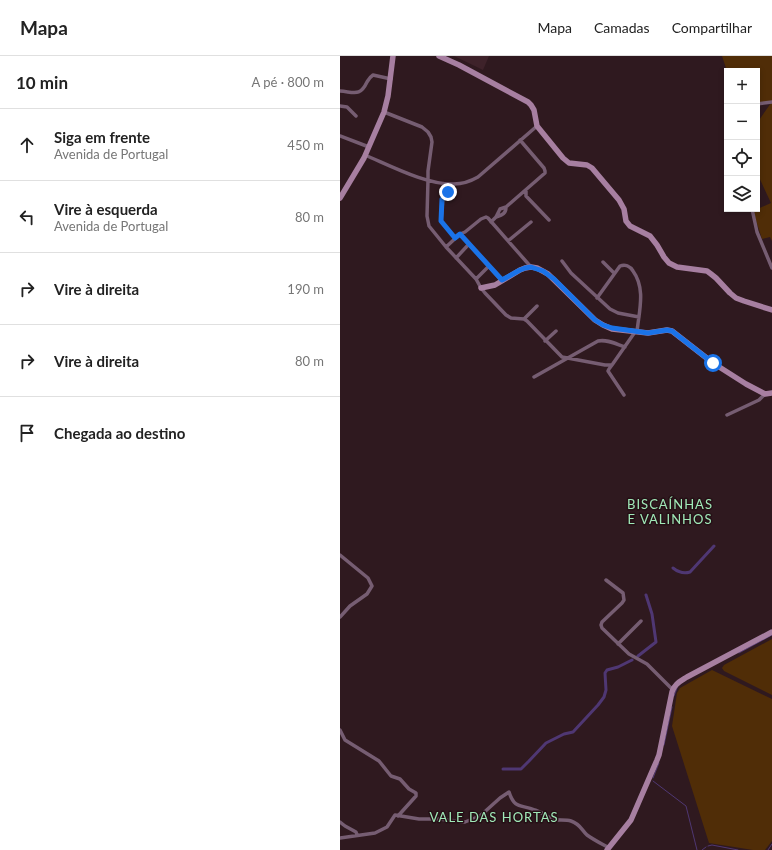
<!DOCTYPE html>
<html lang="pt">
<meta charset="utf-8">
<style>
:root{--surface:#fff;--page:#f2f2f2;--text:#222;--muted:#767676;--line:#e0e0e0}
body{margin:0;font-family:Lato,sans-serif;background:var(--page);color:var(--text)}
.controls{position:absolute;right:12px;top:12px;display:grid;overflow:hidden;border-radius:0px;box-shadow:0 2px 6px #0003}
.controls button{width:36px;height:36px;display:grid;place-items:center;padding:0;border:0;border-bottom:1px solid var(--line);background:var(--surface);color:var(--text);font:20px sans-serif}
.stop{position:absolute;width:12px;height:12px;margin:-9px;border:3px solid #1a73e8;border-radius:50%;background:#fff}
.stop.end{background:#1a73e8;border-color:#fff;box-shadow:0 1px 4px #0008}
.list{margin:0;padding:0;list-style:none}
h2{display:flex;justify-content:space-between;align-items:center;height:52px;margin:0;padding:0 16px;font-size:17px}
h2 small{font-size:13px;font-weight:400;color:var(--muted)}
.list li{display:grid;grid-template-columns:26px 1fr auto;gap:12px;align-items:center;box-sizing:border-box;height:72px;padding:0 16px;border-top:1px solid var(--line)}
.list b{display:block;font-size:15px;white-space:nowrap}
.list p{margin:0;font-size:13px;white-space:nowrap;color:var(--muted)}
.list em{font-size:13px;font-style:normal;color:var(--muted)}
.icon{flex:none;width:22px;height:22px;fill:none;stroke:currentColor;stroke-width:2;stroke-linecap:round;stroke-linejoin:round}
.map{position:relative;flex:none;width:432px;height:794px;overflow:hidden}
header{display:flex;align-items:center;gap:24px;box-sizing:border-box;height:56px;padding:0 20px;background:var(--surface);border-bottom:1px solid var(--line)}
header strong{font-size:19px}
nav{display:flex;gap:22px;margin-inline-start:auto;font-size:14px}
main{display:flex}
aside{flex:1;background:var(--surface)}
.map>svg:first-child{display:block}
.built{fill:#3e222a}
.green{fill:#502d07}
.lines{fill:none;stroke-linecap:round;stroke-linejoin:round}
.stream{stroke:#4f3773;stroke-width:1}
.canal{stroke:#4f3773;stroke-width:3}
.street{stroke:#765d72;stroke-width:3.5}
.secondary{stroke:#a77fa1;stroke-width:5.5}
.route{stroke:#1a73e8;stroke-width:5}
.labels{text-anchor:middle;stroke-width:3;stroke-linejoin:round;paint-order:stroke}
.neighbourhood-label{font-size:13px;letter-spacing:1px;fill:#a0e9b8;stroke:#251016}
</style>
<header>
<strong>Mapa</strong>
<nav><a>Mapa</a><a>Camadas</a><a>Compartilhar</a></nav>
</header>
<main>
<aside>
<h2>10 min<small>A pé · 800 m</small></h2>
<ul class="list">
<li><svg class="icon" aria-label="ahead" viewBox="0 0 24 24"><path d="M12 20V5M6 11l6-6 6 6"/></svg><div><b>Siga em frente</b><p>Avenida de Portugal</p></div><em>450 m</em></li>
<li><svg class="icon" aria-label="left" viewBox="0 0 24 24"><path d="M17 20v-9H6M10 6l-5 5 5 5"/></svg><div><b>Vire à esquerda</b><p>Avenida de Portugal</p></div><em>80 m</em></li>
<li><svg class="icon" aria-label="right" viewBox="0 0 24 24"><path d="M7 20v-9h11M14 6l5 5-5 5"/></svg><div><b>Vire à direita</b></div><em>190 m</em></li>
<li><svg class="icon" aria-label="right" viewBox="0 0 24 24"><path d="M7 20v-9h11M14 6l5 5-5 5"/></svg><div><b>Vire à direita</b></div><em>80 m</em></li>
<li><svg class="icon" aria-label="arrive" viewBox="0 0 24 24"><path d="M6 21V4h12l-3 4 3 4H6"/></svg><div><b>Chegada ao destino</b></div></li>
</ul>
</aside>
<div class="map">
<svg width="432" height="794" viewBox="0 0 432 794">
<rect width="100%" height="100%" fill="#2f191f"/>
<!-- built -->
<path class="built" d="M114,0H149L143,14Z"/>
<!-- green -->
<path class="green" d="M382,0H432V45L417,48V15H387Z
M431,47H432V185L430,181L422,183L413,155L431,147L417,117V67Z
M432,583V639L384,615L382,612L384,609Z
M372,614L432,643V785L425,794H413L369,787L332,670L337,637L340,632Z"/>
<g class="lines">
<!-- stream -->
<path class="stream" d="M399,597L432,579
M334,640L337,632
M324,689L332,651
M313,722L319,707
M313,725L346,750L357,794
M368,790L372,789L398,794
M362,794L366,791
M428,794L432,788"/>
<!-- canal -->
<path class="canal" d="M333,512C338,516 344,518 350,516L374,490
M298,600L316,586L312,558L306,539
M163,713H181L189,705L206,687L224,678L233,676L258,649L264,641L266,634L265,617L267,614L278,611L292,604"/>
<!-- street -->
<path class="street" d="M0,35C14,36 20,41 27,26C29,23 30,21 33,19L51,23
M417,48L432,46
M0,50L7,51L16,60
M44,56L82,71L88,76L91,81L92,86L88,115V124L87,160L89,170L106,191L136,223L141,232L145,237L166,259L171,262L184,263L187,265L222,301L265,309H272L295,276
M0,80L29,91
M25,99C51,110 87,129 114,128C123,128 131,125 138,121L197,70
M114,128L111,134L103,141L101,165L115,182
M186,135V140L209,164
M412,153L417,176L432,212
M156,161C162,159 166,158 166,151
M151,166L156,161L160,153L166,151L205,117V115L204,112L180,84
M120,178L162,225
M168,185L191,166
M106,191L120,178L125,176L141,163L146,161L148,162L191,211
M116,202L129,188
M222,205L231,217L270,253L278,257L299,261
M263,206L274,217
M136,223L149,210
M257,242L280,210C285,208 290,210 293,215C306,233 299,255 297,276
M184,263L197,250
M205,285L216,275
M272,309L269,313L268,315L284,339
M194,321L258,285C267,283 276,288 285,291
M387,359L419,344L425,338
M0,499L28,522L32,530L27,538L10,550L0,561
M266,524L283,537L284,544L282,547L262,566L261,569L262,572L289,598L307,608L332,633
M278,588L301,565
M0,674L5,684L39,705L51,720L60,723L69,733L76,737V740L58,760
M0,766L5,770L16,776L17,779
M0,782L35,777L47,771L55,759L79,763H99L125,766L140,760L160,742L169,736C175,754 181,748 195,754C201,756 207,760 212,763C218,765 225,763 231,765C240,768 241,773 247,779C254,784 262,788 269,792"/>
<!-- secondary -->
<path class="secondary" d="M99,0L119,9L188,46L191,49L194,54L197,70L223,102L229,107L247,109L252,112L279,144L284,153L286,165L290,170L310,180L317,189L324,201L329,207L337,211L367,215L371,218L376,222L390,237L396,242L404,245L432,254
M0,142L24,102L44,56L48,40L53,0
M141,232L155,229L180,214L185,212L191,211L197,212L208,218L255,264L263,269L272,273L308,277L327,274L332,275L373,307L406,328L425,338L432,337
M267,794L291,764L317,704L319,699L332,636C334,628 341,625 347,621L432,576"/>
</g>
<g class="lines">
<!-- route -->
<path class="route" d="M108,136L104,139L102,143L101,165L115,182L120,178L162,224L180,214L185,212L191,211L203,215L214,223L255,264L263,269L272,272L308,277L327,274L332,275L373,307"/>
</g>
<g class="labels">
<!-- neighbourhood labels -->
<g class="neighbourhood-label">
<text x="330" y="453">BISCAÍNHAS<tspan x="330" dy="15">E VALINHOS</tspan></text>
<text x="154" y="766">VALE DAS HORTAS</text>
</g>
</g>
</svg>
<div class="controls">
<button>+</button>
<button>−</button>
<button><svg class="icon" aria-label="locate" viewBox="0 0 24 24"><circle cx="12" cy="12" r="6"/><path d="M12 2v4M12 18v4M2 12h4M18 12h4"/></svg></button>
<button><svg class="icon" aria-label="layers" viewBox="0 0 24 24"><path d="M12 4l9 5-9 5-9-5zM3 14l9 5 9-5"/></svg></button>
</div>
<div class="stop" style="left:373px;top:307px"></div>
<div class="stop end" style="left:108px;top:136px"></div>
</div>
</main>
